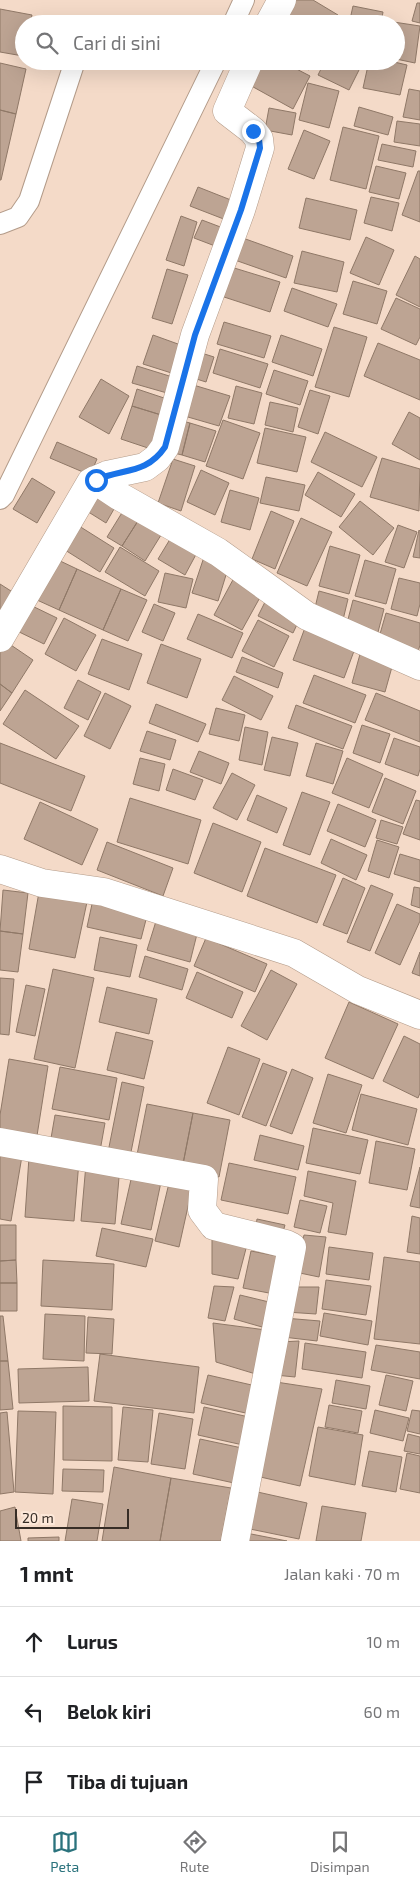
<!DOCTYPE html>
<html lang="id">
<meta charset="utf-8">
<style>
:root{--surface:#fff;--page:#f2f2f2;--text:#202124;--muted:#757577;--line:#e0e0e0;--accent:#2b737d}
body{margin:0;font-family:"Exo 2",sans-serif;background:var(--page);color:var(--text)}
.scale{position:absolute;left:15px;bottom:12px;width:114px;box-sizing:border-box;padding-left:5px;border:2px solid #372d26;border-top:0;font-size:14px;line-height:18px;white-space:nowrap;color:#372d26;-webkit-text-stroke:4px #fde8d9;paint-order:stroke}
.stop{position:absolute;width:15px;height:15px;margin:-11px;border:4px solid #1a73e8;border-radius:50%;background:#fff}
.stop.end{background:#1a73e8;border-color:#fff;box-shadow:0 1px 5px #0008}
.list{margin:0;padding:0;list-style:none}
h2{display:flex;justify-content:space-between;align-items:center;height:65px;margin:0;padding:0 20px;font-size:21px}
h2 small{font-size:16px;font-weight:400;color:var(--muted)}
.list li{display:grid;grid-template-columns:32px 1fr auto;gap:15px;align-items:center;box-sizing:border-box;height:70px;padding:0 20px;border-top:1px solid var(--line)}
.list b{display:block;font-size:19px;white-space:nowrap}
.list em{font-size:16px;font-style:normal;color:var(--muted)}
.icon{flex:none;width:28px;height:28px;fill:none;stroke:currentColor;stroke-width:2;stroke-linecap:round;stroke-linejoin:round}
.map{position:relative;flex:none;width:420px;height:1541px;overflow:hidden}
.search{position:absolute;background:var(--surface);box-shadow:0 5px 20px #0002;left:15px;right:15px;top:15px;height:55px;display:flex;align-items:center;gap:12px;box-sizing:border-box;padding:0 18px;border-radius:28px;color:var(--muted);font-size:19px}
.sheet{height:275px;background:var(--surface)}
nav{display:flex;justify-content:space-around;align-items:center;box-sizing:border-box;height:70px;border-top:1px solid var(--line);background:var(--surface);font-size:14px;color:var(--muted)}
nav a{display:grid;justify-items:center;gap:2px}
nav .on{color:var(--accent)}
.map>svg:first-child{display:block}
.building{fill:#bda493;stroke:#8f7867}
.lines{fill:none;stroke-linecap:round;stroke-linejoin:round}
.lane-casing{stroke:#b39b89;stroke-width:22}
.street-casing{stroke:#b39b89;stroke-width:29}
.lane{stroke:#fff;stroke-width:20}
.street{stroke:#fff;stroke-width:28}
.route{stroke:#1a73e8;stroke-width:6}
</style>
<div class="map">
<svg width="420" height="1541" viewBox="0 0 420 1541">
<rect width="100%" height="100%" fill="#f4dac8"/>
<!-- building -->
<path class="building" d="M292,0H313L338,15L333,24H295L283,17Z
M417,3H420V23L412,21Z
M353,6L383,12L381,24H349Z
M0,9L32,15L30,24H24L23,56L0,52Z
M387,21L420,26L415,63L396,59V24H387Z
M257,61H281L310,76L293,109L246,83Z
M293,61H314L309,70Z
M325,61H345L360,68L349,90L318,75Z
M369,61H390L407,65L400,95L363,88Z
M0,63L26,69L16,114L0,110Z
M308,83L339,91L329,128L299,120Z
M409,89L420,91V120L403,117Z
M359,107L393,117L388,135L354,126Z
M269,108L296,113L292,135L265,130Z
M0,110L16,114L1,180H0Z
M397,121L420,124V146L394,142Z
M343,127L379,136L366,189L330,180Z
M304,130L330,141L314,179L288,169Z
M382,144L416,151L413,167L378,160Z
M376,166L406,173L399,199L369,192Z
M418,171H420V222L402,215Z
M198,187L241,204L234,223L190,206Z
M371,197L399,203L392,231L364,223Z
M306,198L357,210L350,240L299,228Z
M181,216L197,222L184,266L166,260Z
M202,220L231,231L223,249L194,238Z
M240,237L293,256L286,278L232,259Z
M366,237L394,250L379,285L350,273Z
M302,251L344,262L337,292L294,283Z
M415,256L420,259V307L396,295Z
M231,267L280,282L270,312L221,296Z
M167,269L188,275L172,324L152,318Z
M353,281L387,291L377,324L343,314Z
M292,288L337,304L328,327L284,311Z
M396,298L420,309V337L416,345L381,329Z
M224,322L271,336L264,358L217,344Z
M334,327L367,337L349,397L315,387Z
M153,335L189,348L181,376L143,364Z
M281,335L322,349L313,376L272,362Z
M378,343L420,360V400L364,376Z
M220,349L268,364L260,388L213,373Z
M195,351L214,357L206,382L187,376Z
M137,366L179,379L174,395L132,383Z
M274,370L308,381L300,405L266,394Z
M101,379L129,396L109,434L79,417Z
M190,384L230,396L219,426L181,415Z
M236,386L262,393L254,424L228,418Z
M137,389L176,402L171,418L132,406Z
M310,390L330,396L318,434L298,427Z
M270,402L298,408L293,432L265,425Z
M132,406L171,418L160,452L121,439Z
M409,412L420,418V460L392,444Z
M175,419L190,423L182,455L166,451Z
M223,420L260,433L243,479L206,466Z
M190,423L216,431L205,462L182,455Z
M265,428L306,437L297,472L257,463Z
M325,432L377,457L362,487L311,462Z
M57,442L97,459L90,475L50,458Z
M382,458L420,469L419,511L370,497Z
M173,459L195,466L181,511L158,503Z
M201,470L229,483L215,515L187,502Z
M318,472L355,494L341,517L305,495Z
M266,477L305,485L299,511L260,503Z
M32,478L55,492L37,523L13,509Z
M95,487L118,502L106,523L82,508Z
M230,490L259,498L250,530L221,522Z
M360,501L394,528L373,555L339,527Z
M128,503L143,513L122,546L107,537Z
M271,511L294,521L275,569L252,559Z
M143,513L166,527L145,561L122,546Z
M301,518L332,532L307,586L277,573Z
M398,525L417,532L404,568L385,562Z
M79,526L114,548L100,572L65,550Z
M419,530L420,531V558L413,557Z
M175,531L200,547L185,575L158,559Z
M330,546L360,555L349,594L319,586Z
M120,547L159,571L145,596L105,572Z
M205,554L230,562L218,601L192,593Z
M56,559L77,569L59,610L37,600Z
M365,560L396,569L386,604L355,596Z
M77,569L121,589L103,630L59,610Z
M165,573L193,579L186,608L158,602Z
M235,576L263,592L242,630L214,615Z
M399,578L420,583V604L417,616L391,609Z
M0,584L22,598L0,632Z
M121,589L147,600L128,641L103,630Z
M319,591L348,599L342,624L313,616Z
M268,596L302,614L293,633L258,616Z
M353,600L384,609L377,636L346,627Z
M26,603L57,618L44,644L13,629Z
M154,604L175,613L163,641L142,632Z
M386,613L420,623V645L418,652L378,641Z
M198,614L243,633L232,658L187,639Z
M64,618L96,635L76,671L45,654Z
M258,620L289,636L274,667L242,651Z
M306,625L357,643L344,678L293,660Z
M102,639L142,654L129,690L88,674Z
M5,641L33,660L12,693L0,684V648Z
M161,644L201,659L187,698L147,683Z
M362,647L395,656L385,692L352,683Z
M242,657L283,673L278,688L236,672Z
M314,675L366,695L355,723L303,703Z
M234,676L273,696L261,720L222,700Z
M78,680L101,692L88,720L64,708Z
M0,684L12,693L0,711Z
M25,690L79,726L56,759L3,724Z
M105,693L131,706L110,749L84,736Z
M376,693L420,711V742L365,720Z
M156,704L206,724L198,742L149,723Z
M296,705L352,726L343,749L288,728Z
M216,708L245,715L239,741L209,734Z
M362,725L390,734L380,763L353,753Z
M245,727L268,732L262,765L239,760Z
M147,731L176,740L170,760L140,751Z
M272,737L298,743L290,776L264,770Z
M394,738L420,747V769L418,776L385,764Z
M0,743L85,776L71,811L0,783Z
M316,743L343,751L333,784L306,776Z
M199,751L229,763L221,784L190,772Z
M140,758L165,764L159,791L133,784Z
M347,758L383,774L369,808L332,793Z
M173,769L203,780L195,800L166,790Z
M232,773L255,785L237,820L213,808Z
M385,778L416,791L403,824L372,812Z
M302,792L330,802L310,855L283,845Z
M257,795L287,808L277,833L247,820Z
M130,798L201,820L188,864L117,842Z
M416,800L420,801V840L403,834Z
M40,802L98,829L82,865L24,839Z
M338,804L376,820L365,847L327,831Z
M381,820L403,827L397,844L376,838Z
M213,823L261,842L242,892L194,873Z
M331,839L367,855L356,880L321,863Z
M377,840L399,847L389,878L368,871Z
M107,842L173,868L163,896L97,870Z
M265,848L336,875L317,923L247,896Z
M400,854L420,860V882L394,874Z
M343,878L365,888L347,934L323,925Z
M371,885L393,894L370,951L347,942Z
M414,887L420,888V908L411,905Z
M3,890L28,893L23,934L0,931Z
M39,892L87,902L75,958L29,949Z
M94,895L149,908L141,939L87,927Z
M397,904L420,914V921L400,965L375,953Z
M157,918L198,930L190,962L147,950Z
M0,931L23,934L18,972L0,970Z
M100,937L137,945L130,977L94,970Z
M206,938L267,964L255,992L194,966Z
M420,952V976L412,973Z
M145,956L188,969L182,990L139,977Z
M53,969L94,978L75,1068L34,1059Z
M271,970L297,984L267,1040L241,1026Z
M197,972L243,992L232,1018L186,998Z
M0,978L14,979L9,1035L0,1034Z
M26,985L45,989L35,1036L16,1032Z
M107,987L157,999L149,1034L99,1022Z
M349,1002L398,1024L373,1079L325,1058Z
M116,1032L153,1041L144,1079L107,1070Z
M404,1036L420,1044V1093L418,1098L383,1081Z
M228,1047L260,1059L239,1115L207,1103Z
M9,1059L48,1066L36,1142L0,1137V1115Z
M263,1063L287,1072L266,1126L242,1117Z
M60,1067L117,1078L109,1120L52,1109Z
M292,1069L313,1078L292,1134L270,1126Z
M328,1074L362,1085L346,1133L313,1123Z
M122,1082L144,1087L130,1157L108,1152Z
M361,1094L417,1109L408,1145L352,1130Z
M147,1104L193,1113L182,1169L136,1160Z
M193,1113L230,1120L219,1177L182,1169Z
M55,1115L105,1123L100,1151L50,1144Z
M313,1128L368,1140L360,1174L306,1163Z
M260,1135L304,1146L298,1170L254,1160Z
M376,1141L415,1149L407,1190L369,1183Z
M0,1152L22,1156L11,1221L0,1219Z
M29,1157L79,1161L74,1221L25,1217Z
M229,1163L296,1177L288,1214L221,1200Z
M86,1164L120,1166L115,1224L81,1221Z
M420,1167V1208L410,1206Z
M308,1171L356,1181L346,1235L328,1232L333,1203L304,1196Z
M132,1175L161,1182L151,1230L121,1224Z
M170,1179L193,1184L179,1247L155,1241Z
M300,1200L327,1206L320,1233L294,1227Z
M412,1216L420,1218V1254L407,1252Z
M257,1219L285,1225L283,1232L256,1226Z
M0,1225H16V1260L0,1261Z
M102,1228L153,1239L146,1267L96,1256Z
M212,1232L248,1241L238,1279L212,1274Z
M304,1235L326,1237L319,1277L295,1272Z
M329,1247L373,1253L369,1280L326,1274Z
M251,1251L282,1257L274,1294L243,1288Z
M384,1257L420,1262V1344L374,1339Z
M16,1260L17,1283H0V1261Z
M43,1260L114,1264L112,1310L41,1306Z
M326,1280L371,1286L366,1315L322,1309Z
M0,1283H17V1311H0Z
M214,1286L234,1287L225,1321L208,1318Z
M290,1287H319L316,1314L286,1312Z
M240,1295L269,1302L262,1327L234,1319Z
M324,1313L372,1321L368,1345L320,1336Z
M45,1314L85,1316L84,1361L43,1359Z
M0,1316H3L8,1361H0Z
M88,1317L114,1319L112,1354L86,1353Z
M284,1318L320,1321L317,1341L283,1337Z
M213,1323L266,1330L259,1375L216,1362Z
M299,1341L295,1377L275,1375L280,1342Z
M305,1343L366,1352L362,1378L302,1369Z
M376,1345L420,1352V1379L371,1370Z
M100,1354L199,1367L194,1413L94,1401Z
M0,1361H8L13,1409L0,1410Z
M88,1367L89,1401L19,1403L18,1369Z
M208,1375L256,1386L250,1414L201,1403Z
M386,1375L413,1381L406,1411L379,1405Z
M336,1380L370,1386L366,1409L332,1403Z
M276,1382L322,1389L300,1486L256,1476Z
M329,1405L362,1411L358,1433L325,1427Z
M63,1406L112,1407V1461L63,1460Z
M123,1407L153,1410L148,1462L118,1460Z
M204,1407L249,1417L243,1445L198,1435Z
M375,1410L409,1418L403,1441L370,1433Z
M412,1410L420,1411V1434L407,1431Z
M18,1411L56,1412L53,1494L15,1492Z
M7,1412L14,1492L0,1494V1413Z
M159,1413L193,1419L185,1469L151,1464Z
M318,1427L363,1435L355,1485L309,1476Z
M408,1434L420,1437V1454L404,1451Z
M200,1439L242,1448L234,1483L193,1474Z
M369,1451L402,1457L396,1492L362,1486Z
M407,1453L420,1456V1493L400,1489Z
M114,1467L171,1478L160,1541H102Z
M63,1469L104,1470L103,1492L62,1491Z
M171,1478L231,1488L221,1541H160Z
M253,1491L307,1503L299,1539L245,1528Z
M72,1499L103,1504L97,1541H65Z
M322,1506L366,1513L361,1541H316Z
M15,1507L21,1541H0V1511Z
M246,1533L287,1541H244Z
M59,1537V1541H28V1538Z"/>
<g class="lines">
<defs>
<path id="lane" d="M233,24L244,0
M0,224L18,217L29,201L75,61
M0,499L4,495L216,61"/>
<path id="street" d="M269,24L282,0
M95,480L119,496L218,552L307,616L420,666
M0,638L91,482L107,475L145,467L157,458L165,447L195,335L241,210L260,148L259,139L253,131L227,111L249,61
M0,869L42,883L104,892L294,953L358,990L420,1015
M0,1142L204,1179L202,1210L214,1226L286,1244L292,1247L235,1541"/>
</defs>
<!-- lane casing -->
<use href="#lane" class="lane-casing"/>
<!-- street casing -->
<use href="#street" class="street-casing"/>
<!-- lane -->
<use href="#lane" class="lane"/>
<!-- street -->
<use href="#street" class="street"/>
</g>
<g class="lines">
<!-- route -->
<path class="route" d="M96,480C123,468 146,475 165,447L195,335L241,210L260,148L259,139L253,131"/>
</g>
</svg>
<div class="scale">20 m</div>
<div class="stop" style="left:96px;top:480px"></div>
<div class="stop end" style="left:253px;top:131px"></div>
<div class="search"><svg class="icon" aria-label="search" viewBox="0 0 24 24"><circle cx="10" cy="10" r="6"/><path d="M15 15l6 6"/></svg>Cari di sini</div>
</div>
<section class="sheet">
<h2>1 mnt<small>Jalan kaki · 70 m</small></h2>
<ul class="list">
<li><svg class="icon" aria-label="ahead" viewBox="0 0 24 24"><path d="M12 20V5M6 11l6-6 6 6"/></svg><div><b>Lurus</b></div><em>10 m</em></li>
<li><svg class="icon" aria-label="left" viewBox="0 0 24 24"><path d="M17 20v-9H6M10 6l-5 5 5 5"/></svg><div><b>Belok kiri</b></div><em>60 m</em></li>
<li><svg class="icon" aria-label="arrive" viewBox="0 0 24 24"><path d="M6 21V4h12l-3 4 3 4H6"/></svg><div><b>Tiba di tujuan</b></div></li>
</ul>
</section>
<nav>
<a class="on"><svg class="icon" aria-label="map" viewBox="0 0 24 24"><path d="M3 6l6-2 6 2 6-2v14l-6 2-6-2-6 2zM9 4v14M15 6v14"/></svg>Peta</a>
<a><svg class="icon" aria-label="directions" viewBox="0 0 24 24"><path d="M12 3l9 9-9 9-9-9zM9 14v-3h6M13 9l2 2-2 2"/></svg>Rute</a>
<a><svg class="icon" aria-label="saved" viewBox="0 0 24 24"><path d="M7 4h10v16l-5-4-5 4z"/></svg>Disimpan</a>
</nav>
